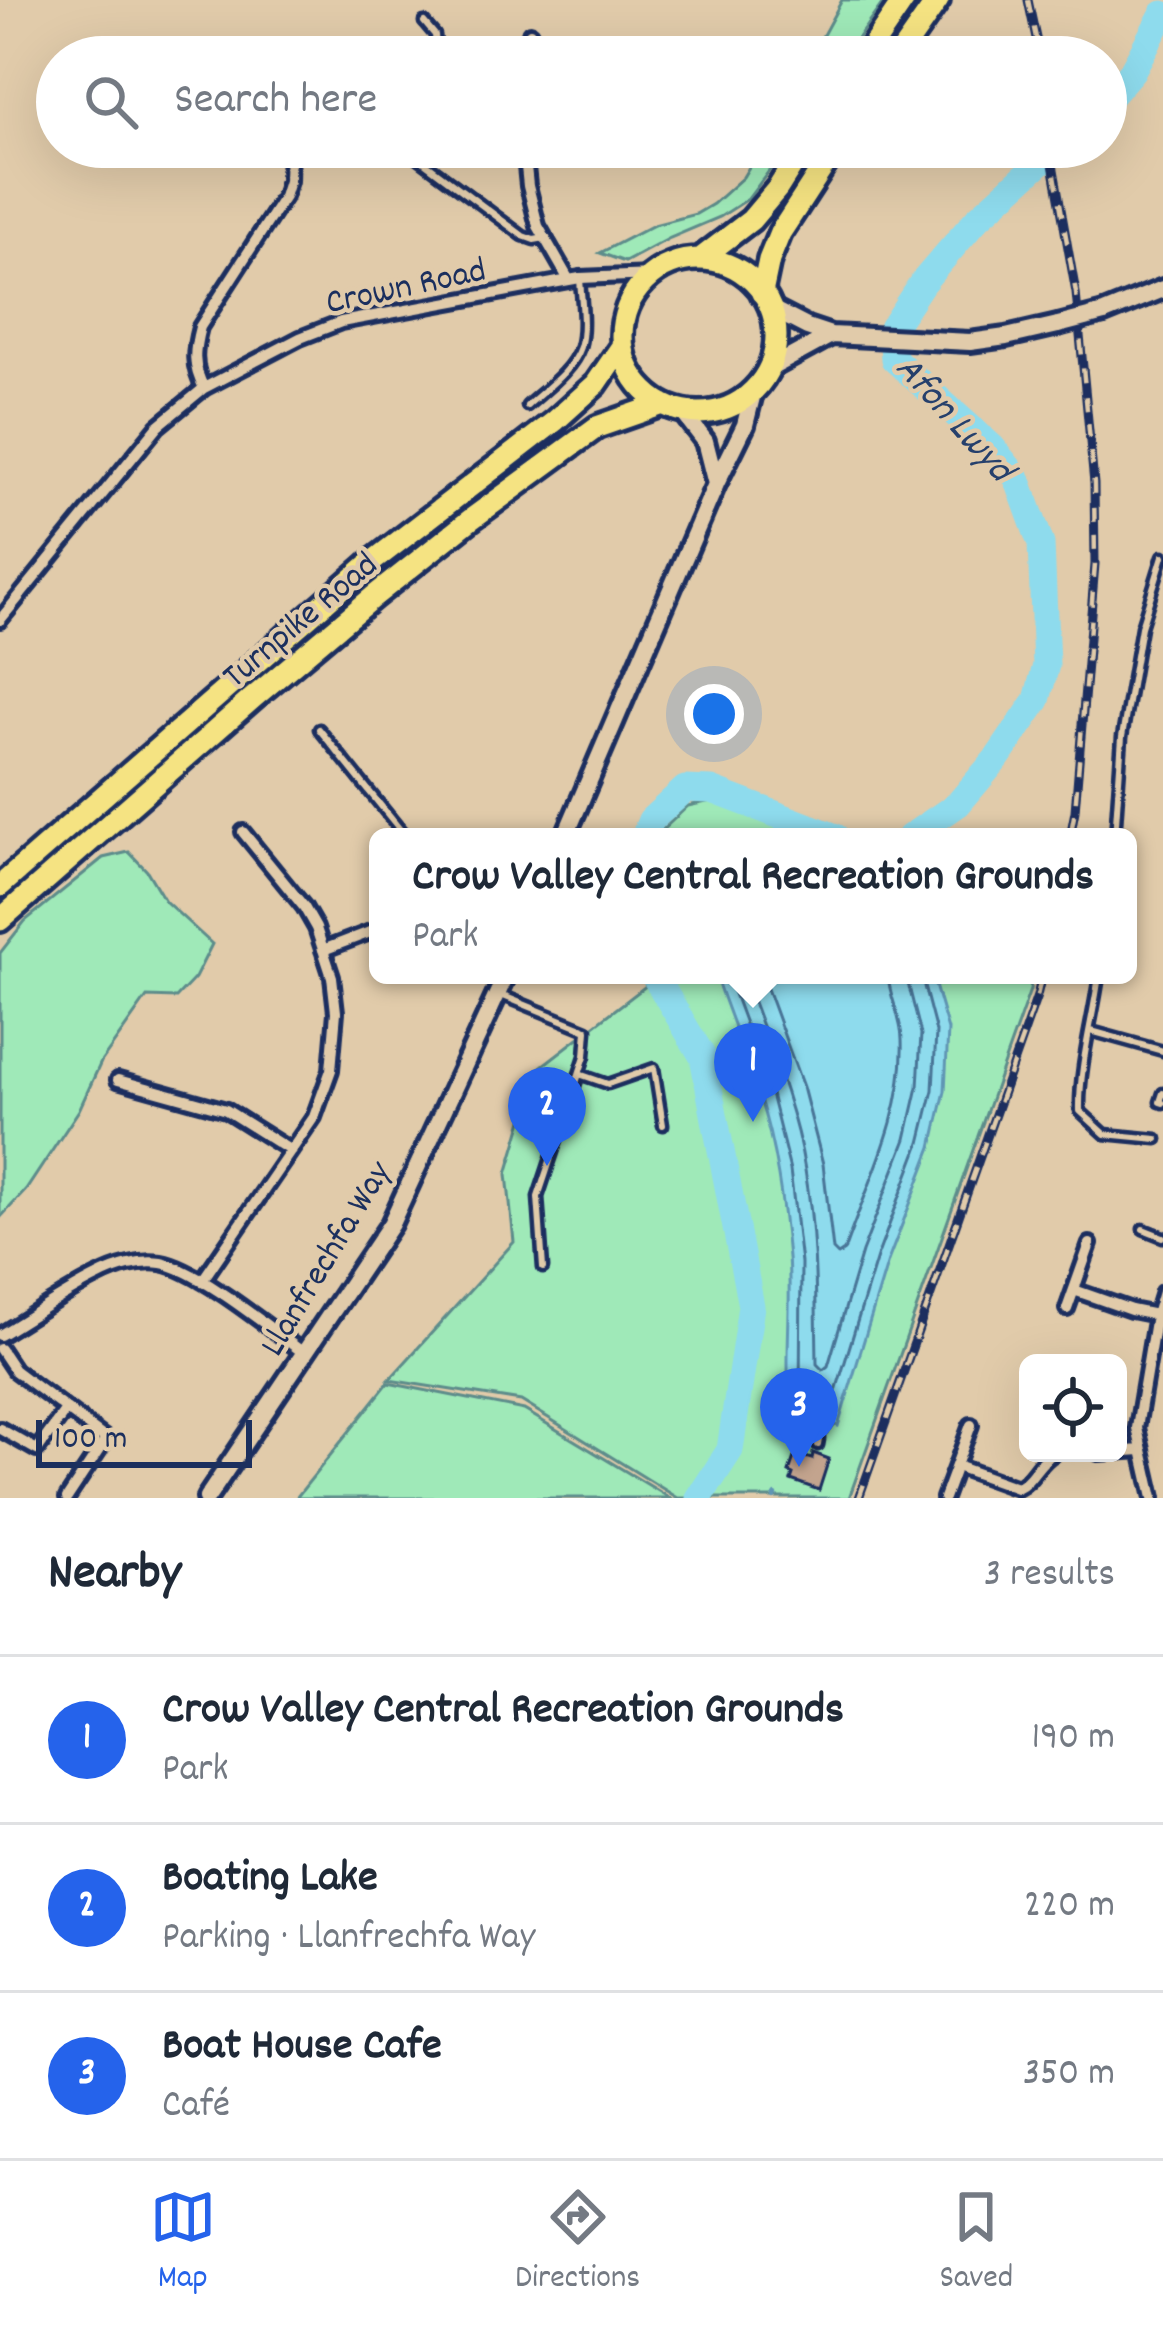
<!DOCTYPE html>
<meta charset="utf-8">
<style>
:root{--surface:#fff;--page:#f2f2f3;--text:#1f2937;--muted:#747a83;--line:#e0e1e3;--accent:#2563eb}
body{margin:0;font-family:Dekko,sans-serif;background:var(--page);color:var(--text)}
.controls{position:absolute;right:36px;bottom:36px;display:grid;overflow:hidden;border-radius:18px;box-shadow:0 12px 48px #0002}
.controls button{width:108px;height:108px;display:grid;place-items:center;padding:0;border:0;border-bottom:3px solid var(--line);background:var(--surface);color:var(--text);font:60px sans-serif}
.scale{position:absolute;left:36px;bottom:30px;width:216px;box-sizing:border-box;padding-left:12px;border:6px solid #1b2f5e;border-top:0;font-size:33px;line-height:42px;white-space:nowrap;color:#1b2f5e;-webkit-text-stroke:9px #e1cbaa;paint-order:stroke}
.you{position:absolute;left:714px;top:714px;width:42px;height:42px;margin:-30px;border:9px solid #fff;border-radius:50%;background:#1a73e8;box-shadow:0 0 0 18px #1a73e833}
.badge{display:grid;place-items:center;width:78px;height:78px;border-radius:50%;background:var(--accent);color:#fff;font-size:39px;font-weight:700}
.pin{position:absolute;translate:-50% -99px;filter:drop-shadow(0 3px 6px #0008)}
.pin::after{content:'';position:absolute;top:63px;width:42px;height:36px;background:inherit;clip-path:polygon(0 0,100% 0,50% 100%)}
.popup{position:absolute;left:369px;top:828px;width:768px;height:156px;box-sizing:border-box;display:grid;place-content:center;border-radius:18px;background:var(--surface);filter:drop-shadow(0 3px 9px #0005);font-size:39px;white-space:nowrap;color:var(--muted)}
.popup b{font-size:45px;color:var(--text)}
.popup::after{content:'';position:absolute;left:50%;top:100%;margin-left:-24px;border:24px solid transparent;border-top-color:var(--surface)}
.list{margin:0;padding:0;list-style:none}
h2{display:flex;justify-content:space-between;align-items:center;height:156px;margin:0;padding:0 48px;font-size:51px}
h2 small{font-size:39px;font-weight:400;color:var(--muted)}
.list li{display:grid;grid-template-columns:78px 1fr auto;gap:36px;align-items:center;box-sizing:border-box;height:168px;padding:0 48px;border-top:3px solid var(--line)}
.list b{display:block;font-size:45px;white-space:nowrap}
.list p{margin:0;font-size:39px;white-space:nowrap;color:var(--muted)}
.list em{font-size:39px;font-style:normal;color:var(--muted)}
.icon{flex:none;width:66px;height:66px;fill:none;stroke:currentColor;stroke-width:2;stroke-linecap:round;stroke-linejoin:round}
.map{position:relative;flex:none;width:1163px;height:1498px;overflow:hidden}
.search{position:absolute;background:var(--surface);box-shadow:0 12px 48px #0002;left:36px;right:36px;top:36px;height:132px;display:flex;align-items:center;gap:30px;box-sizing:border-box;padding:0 42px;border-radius:66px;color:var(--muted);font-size:45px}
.sheet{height:660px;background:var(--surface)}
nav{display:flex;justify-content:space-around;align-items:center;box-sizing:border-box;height:168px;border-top:3px solid var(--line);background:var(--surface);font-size:33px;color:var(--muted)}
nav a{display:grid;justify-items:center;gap:6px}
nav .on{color:var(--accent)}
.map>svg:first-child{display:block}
.green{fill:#9fe9b8;stroke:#5d8c8b;stroke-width:3}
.water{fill:#8edbed;stroke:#6096b4;stroke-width:3}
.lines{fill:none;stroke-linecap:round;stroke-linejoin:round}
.shore{stroke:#497497;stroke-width:3}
.stream{stroke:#6096b4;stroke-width:4.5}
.river{stroke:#8edbed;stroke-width:27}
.building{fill:#c3a48e;stroke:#1b2f5e;stroke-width:3}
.lane-casing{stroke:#1b2f5e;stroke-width:15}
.street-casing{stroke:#1b2f5e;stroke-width:20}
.secondary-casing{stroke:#1b2f5e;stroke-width:26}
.highway-casing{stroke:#1b2f5e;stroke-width:30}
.lane{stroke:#e1cbaa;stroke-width:6}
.street{stroke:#e1cbaa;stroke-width:10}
.secondary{stroke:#e1cbaa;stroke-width:16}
.highway{stroke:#f5e382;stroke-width:21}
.rail-casing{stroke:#1b2f5e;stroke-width:9}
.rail{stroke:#e1cbaa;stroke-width:4.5;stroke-dasharray:14;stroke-linecap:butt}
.secondary-bridge-casing{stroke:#1b2f5e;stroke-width:26;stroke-linecap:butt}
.secondary-bridge{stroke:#e1cbaa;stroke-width:16}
.labels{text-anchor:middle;stroke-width:9;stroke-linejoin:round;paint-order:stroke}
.street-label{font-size:36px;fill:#1b2f5e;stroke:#e1cbaa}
.water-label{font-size:39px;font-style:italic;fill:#26406c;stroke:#e1cbaa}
</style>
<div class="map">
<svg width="1163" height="1498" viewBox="0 0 1163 1498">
<rect width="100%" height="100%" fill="#e1cbaa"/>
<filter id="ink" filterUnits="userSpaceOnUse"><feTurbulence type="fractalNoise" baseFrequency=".00833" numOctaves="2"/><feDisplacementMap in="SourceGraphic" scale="24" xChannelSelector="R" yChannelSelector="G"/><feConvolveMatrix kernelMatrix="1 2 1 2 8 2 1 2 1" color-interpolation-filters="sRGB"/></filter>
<g filter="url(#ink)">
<!-- green -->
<path class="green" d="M842,0H885L844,57H811Z
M761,147H787L748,199L720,217L670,238L625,262L600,253L654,225L696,214L713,204L743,177Z
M716,800L807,837H655L688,806Z
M129,852L147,871L165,901L212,944L195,978L176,998L147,997L101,1062L79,1110L26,1190L0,1218V953L25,921L103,858Z
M660,975H1032L1030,990L849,1498H678L521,1401L389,1380L514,1242L507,1174L538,1069Z
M388,1383L524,1410L670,1498H296Z"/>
<!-- water -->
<path class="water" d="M715,975H932L948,1030L945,1091L932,1147L888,1261L838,1426L835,1425L822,1440L795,1431C781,1376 793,1315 788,1258C783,1203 776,1148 759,1096C745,1055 729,1015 715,975Z"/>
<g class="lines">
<!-- shore -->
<path class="shore" d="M727,975L771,1094L790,1170L801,1263L800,1401L805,1421L817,1426L829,1414L877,1257L920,1143L933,1090L936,1032L921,975
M743,975C766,1039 794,1102 805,1170C816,1234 816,1299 817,1364L823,1370L828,1366L862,1252L906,1139L918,1087L921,1034L906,975
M762,975L803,1087L823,1164L833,1250L838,1255L844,1251C868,1182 905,1115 902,1040C902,1018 889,997 888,975"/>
<!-- stream -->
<path class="stream" d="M774,1498L776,1495"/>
<!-- river -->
<path class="river" d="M1106,101L1132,71L1163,14
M644,837L651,820L685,789L712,790L836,837
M910,837L958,804L998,757L1037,700L1046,665L1041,544L1017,478L992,447L894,359L892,328L922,283L977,219L1057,147
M654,975L703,1057L751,1306L730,1450L699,1498"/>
</g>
<!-- building -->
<path class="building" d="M813,1453L829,1459L819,1490L791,1480L793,1474L789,1472L795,1454L812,1459Z"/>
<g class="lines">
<defs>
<path id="lane" d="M424,22L435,35L437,57
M410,147L412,153L523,236L534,240L545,238
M527,406C544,390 572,371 580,347C586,327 581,299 580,278
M319,729L406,837
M1115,837L1122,737L1141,627L1163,556
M1099,975C1093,1020 1079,1066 1080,1111L1105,1134L1157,1139
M501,995L587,1030L585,1056L538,1197L543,1268
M1091,1031L1163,1051
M579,1074L608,1084L654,1068L663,1125
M1163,1093L1160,1102L1163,1103
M1143,1229L1163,1237
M818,1445L819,1439"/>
<path id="street" d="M292,51L316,57
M528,57L530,33
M524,147L528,186L538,226L569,280
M204,388C192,366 194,350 200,327L284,197L289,181L290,147
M0,620L158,426L204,388L300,338L341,322L580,278L652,275
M323,950L378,929
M118,1080L226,1110L291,1151
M202,1281L314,1117L331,1070L336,1012L332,977L316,928L304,907L243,832
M1074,1290L1131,1310L1156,1315
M1067,1309L1090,1244
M0,1335C32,1316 64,1293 97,1277C116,1267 140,1260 161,1263C198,1269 272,1330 305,1354
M0,1349L14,1370L106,1439L67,1498
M0,1429L37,1450L66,1410
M1098,1453L1141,1450
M956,1466L1017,1488C1033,1481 1037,1462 1054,1453
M944,1498L971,1425
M1153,1498L1137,1428L1156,1315L1163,1292"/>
<path id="secondary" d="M770,308L807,327L831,335L970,342L1006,337L1058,325
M1104,313L1163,289
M767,370L831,335
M682,411L705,441L716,484
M565,837L716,484L745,425L754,389
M207,1498L391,1224L506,975"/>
<path id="highway" d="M865,57L904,0
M898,57L938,0
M700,259L751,220L778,188L804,147
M622 336a77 77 0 1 1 154 0a77 77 0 1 1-154 0Z
M762,293L769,260L780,233L836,147
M0,886L368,565L555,421L596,384L622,346
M0,920L254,697L373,597L470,520L597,427L663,404"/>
</defs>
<!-- lane casing -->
<use href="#lane" class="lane-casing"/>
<!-- street casing -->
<use href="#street" class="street-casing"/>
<!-- secondary casing -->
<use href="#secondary" class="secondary-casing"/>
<!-- highway casing -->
<use href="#highway" class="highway-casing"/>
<!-- lane -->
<use href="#lane" class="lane"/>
<!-- street -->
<use href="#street" class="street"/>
<!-- secondary -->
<use href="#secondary" class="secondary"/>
<!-- highway -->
<use href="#highway" class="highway"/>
<defs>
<path id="rail" d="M1028,0L1040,57
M1050,147L1076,293L1094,484L1095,564L1075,811L1070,837
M859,1498L1037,996L1042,975"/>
</defs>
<!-- rail casing -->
<use href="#rail" class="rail-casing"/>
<!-- rail -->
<use href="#rail" class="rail"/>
<defs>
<path id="secondary-bridge" d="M1058,325L1104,313"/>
</defs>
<!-- secondary-bridge casing -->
<use href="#secondary-bridge" class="secondary-bridge-casing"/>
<!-- secondary-bridge -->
<use href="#secondary-bridge" class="secondary-bridge"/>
</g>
</g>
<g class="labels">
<!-- street labels -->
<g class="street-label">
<text transform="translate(405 283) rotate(-12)" y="13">Crown Road</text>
<text transform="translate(298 618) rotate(-40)" y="13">Turnpike Road</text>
<text transform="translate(323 1257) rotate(-59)" y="13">Llanfrechfa Way</text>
</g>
<!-- water labels -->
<g class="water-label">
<text transform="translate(957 416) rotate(48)" y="14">Afon Lwyd</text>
</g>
</g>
</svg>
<div class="controls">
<button><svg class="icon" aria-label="locate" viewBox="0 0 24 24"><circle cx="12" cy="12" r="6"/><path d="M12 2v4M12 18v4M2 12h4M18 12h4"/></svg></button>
</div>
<div class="scale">100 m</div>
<div class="you"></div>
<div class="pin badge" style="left:753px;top:1122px">1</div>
<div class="popup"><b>Crow Valley Central Recreation Grounds</b>Park</div>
<div class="pin badge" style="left:547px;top:1166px">2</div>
<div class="pin badge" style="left:799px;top:1467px">3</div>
<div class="search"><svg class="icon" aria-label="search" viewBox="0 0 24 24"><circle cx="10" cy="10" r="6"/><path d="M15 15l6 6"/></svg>Search here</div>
</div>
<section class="sheet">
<h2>Nearby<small>3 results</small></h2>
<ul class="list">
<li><span class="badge">1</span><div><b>Crow Valley Central Recreation Grounds</b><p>Park</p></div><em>190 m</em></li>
<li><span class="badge">2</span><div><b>Boating Lake</b><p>Parking · Llanfrechfa Way</p></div><em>220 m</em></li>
<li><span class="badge">3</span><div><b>Boat House Cafe</b><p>Café</p></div><em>350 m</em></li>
</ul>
</section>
<nav>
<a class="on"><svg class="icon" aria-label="map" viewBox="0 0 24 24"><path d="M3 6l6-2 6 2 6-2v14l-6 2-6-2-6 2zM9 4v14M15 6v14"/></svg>Map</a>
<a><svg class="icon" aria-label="directions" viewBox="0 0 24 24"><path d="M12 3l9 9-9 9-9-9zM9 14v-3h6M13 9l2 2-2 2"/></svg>Directions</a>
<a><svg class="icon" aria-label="saved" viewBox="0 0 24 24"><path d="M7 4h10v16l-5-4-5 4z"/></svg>Saved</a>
</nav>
